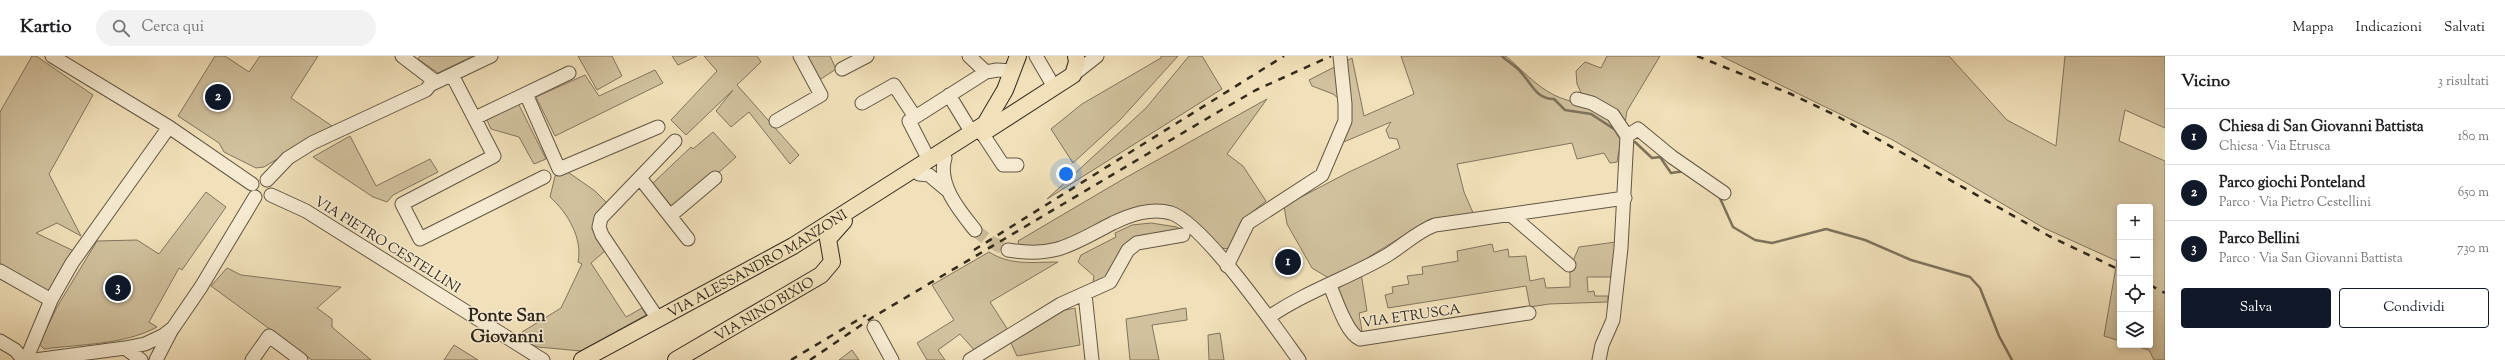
<!DOCTYPE html>
<html lang="it">
<meta charset="utf-8">
<style>
:root{--surface:#fff;--page:#f2f2f2;--text:#202124;--muted:#757577;--line:#e0e0e0;--accent:#111827}
body{margin:0;font-family:"Sorts Mill Goudy",serif;background:var(--page);color:var(--text)}
.controls{position:absolute;right:12px;bottom:12px;display:grid;overflow:hidden;border-radius:4px;box-shadow:0 2px 6px #0003}
.controls button{width:36px;height:36px;display:grid;place-items:center;padding:0;border:0;border-bottom:1px solid var(--line);background:var(--surface);color:var(--text);font:20px sans-serif}
.you{position:absolute;left:1066px;top:118px;width:14px;height:14px;margin:-10px;border:3px solid #fff;border-radius:50%;background:#1a73e8;box-shadow:0 0 0 6px #1a73e833}
.badge{display:grid;place-items:center;width:26px;height:26px;border-radius:50%;background:var(--accent);color:#fff;font-size:13px;font-weight:700}
.pin{position:absolute;translate:-50% -50%;border:2px solid #fff;box-shadow:0 1px 4px #0006}
.list{margin:0;padding:0;list-style:none}
h2{display:flex;justify-content:space-between;align-items:center;height:52px;margin:0;padding:0 16px;font-size:17px}
h2 small{font-size:13px;font-weight:400;color:var(--muted)}
.list li{display:grid;grid-template-columns:26px 1fr auto;gap:12px;align-items:center;box-sizing:border-box;height:56px;padding:0 16px;border-top:1px solid var(--line)}
.list b{display:block;font-size:15px;white-space:nowrap}
.list p{margin:0;font-size:13px;white-space:nowrap;color:var(--muted)}
.list em{font-size:13px;font-style:normal;color:var(--muted)}
.actions{display:flex;gap:8px;padding:12px 16px}
.actions a{flex:1;padding:9px 0;border:1px solid var(--accent);border-radius:4px;text-align:center;font-size:14px;color:var(--accent)}
.actions .main{background:var(--accent);color:#fff}
.icon{flex:none;width:22px;height:22px;fill:none;stroke:currentColor;stroke-width:2;stroke-linecap:round;stroke-linejoin:round}
.map{position:relative;flex:none;width:2165px;height:304px;overflow:hidden}
header{display:flex;align-items:center;gap:24px;box-sizing:border-box;height:56px;padding:0 20px;background:var(--surface);border-bottom:1px solid var(--line)}
header strong{font-size:19px}
nav{display:flex;gap:22px;margin-inline-start:auto;font-size:14px}
.search{width:280px;height:36px;background:var(--page);display:flex;align-items:center;gap:10px;box-sizing:border-box;padding:0 14px;border-radius:22px;color:var(--muted);font-size:15px}
main{display:flex}
aside{flex:1;background:var(--surface)}
.map>svg:first-child{display:block}
.green{fill:#d1c19e;stroke:#82755e}
.lines{fill:none;stroke-linecap:round;stroke-linejoin:round}
.stream{stroke:#7e725b;stroke-width:2.5}
.minor-tunnel{stroke:#cbbb9a;stroke-width:13;stroke-dasharray:13 6;stroke-linecap:butt}
.minor-casing{stroke:#625744;stroke-width:15}
.major-casing{stroke:#32291d;stroke-width:18}
.minor{stroke:#f6ebd2;stroke-width:13}
.major{stroke:#f1e0b9;stroke-width:16}
.rail{stroke:#32291d;stroke-width:2.5;stroke-dasharray:7 7;stroke-linecap:butt}
.labels{text-anchor:middle;stroke-width:3;stroke-linejoin:round;paint-order:stroke}
.street-label{font-size:14px;fill:#32291d;stroke:#f6ebd2}
.district-label{font-size:18px;font-weight:bold;fill:#32291d;stroke:#f6ebd2}
</style>
<header>
<strong>Kartio</strong>
<div class="search"><svg class="icon" aria-label="search" viewBox="0 0 24 24"><circle cx="10" cy="10" r="6"/><path d="M15 15l6 6"/></svg>Cerca qui</div>
<nav><a>Mappa</a><a>Indicazioni</a><a>Salvati</a></nav>
</header>
<main>
<div class="map">
<svg width="2165" height="304" viewBox="0 0 2165 304">
<rect width="100%" height="100%" fill="#f1e0b9"/>
<filter id="stains"><feTurbulence type="fractalNoise" baseFrequency=".005" numOctaves="4"/><feColorMatrix values="0 0 0 0 .2 0 0 0 0 .09 0 0 0 0 .02 0 0 0 .5 -.17"/></filter>
<radialGradient id="worn" r=".72"><stop offset=".6" stop-color="#630" stop-opacity="0"/><stop offset="1" stop-color="#630" stop-opacity=".3"/></radialGradient>
<!-- green -->
<path class="green" d="M32,0H36L93,39L49,118L81,180L57,167L36,177L76,196L50,239L0,210V56Z
M215,0H225L249,16L260,0H318L291,42L332,70L264,111L256,112L224,96L219,87L178,60Z
M420,0H473L438,17L418,3Z
M578,0H612L622,20L597,34Z
M672,0H697L678,9Z
M704,0H757L761,6L737,29L799,99L790,108L749,56L731,71L716,55L733,34L686,79L671,64L717,15Z
M805,0H830L836,13L818,25Z
M1161,0H1178L1120,64L1073,107L1051,73L1082,48L1161,2Z
M1189,0H1202L1222,33L1047,143L1146,52Z
M1401,0H1506C1521,13 1536,30 1554,39C1570,47 1591,48 1605,59C1614,66 1614,78 1621,84L1617,106L1610,107L1604,97L1577,103L1572,87L1457,108L1464,136L1474,159L1430,163L1332,224L1312,212L1287,168L1284,150L1347,117L1400,92L1397,83L1389,82L1386,74L1391,66L1339,88L1348,50L1333,38L1312,30L1309,24L1352,2L1364,60L1414,38Z
M1607,0H1660L1627,55L1625,67L1582,39L1577,28L1576,15L1585,6L1601,12Z
M1721,0H1949L2007,64L2056,90L2065,0H2165V72L2125,54L2119,85L2165,105V304H2154L2149,294L2132,289H2150V151H2120V285L2104,280L2117,205L2044,172L1891,83Z
M655,14L663,27L555,80L536,41L585,19L599,40Z
M1267,43L1227,98L1243,110L1266,145L1241,165L1230,193L1221,192L1193,164L1162,151C1132,162 1045,201 1019,189L1018,185L1125,122Z
M518,47L546,103L534,108L519,81L491,73L486,62Z
M713,76L736,101L676,155L652,128L691,91L693,93Z
M350,80L376,130L430,103L438,116L393,139L387,146L373,141L313,101Z
M565,114L595,135L607,147L592,173L605,195L591,207L626,261L642,252L646,259L581,295L538,291L527,287L522,281V276L561,252L582,208L578,206C583,182 567,156 550,141L556,116Z
M206,136L226,151L182,214L179,212L149,266L157,271C124,289 81,288 44,293L39,288L57,251L97,185L137,184L159,198Z
M1151,167L1177,171L1181,174L1136,182L1108,223L1092,232L1094,220L1078,206L1081,199L1116,181L1115,177L1132,169Z
M1616,186L1611,221H1587L1588,236L1594,235L1595,240H1608V246L1549,248L1530,251L1526,230L1388,252L1385,239L1393,237L1392,231L1409,228L1407,220L1423,218L1422,211L1458,205L1457,195L1492,188L1494,196L1508,193L1509,201L1526,200L1530,225L1544,222L1546,232L1570,231V212L1579,191Z
M989,196C1011,210 1033,206 1058,206L990,246L1008,274L975,295L960,278L938,294L945,304H927L917,287L954,264L932,229Z
M227,212L241,219L341,231L317,252L332,263V271L371,304H312L211,230Z
M1361,217L1367,255L1359,257L1363,281H1360L1335,231Z
M1075,252L1080,289L1017,300L1009,283L1061,255Z
M1186,252L1187,264L1152,269L1159,304H1130L1126,263Z
M1220,277L1224,304H1209L1208,279Z
M454,289L478,304H444Z
M852,294L859,304H839Z"/>
<g class="lines">
<!-- stream -->
<path class="stream" d="M1502,0C1507,5 1514,9 1519,14C1532,27 1535,43 1554,43L1565,54L1591,58L1617,75
M1635,86L1652,102L1660,101L1671,117L1685,115
M1719,140L1733,171L1755,184L1772,187L1826,173L1865,184L1911,204L1970,221L1980,232L1999,280L2012,304"/>
<!-- minor-tunnel -->
<path class="minor-tunnel" d="M975,174L989,185L1008,194"/>
<defs>
<path id="minor" d="M52,0L169,71L252,128
M402,0L436,26
M969,0L986,16L997,14L1012,15
M1036,0L1054,31
M842,13L867,0
M452,19L494,100L402,148L420,183L544,121
M1073,19L1097,0
M526,38L559,113L658,71
M949,39L972,77
M1577,43L1592,47L1613,59L1627,80L1621,192L1613,264L1602,289L1599,304
M862,47L894,29L915,61
M475,62L569,17
M776,65L821,39L800,0
M982,77L1003,109H1017
M1627,80L1638,73L1672,101L1724,137
M945,102C937,128 959,154 975,174
M929,104L909,65L986,16
M919,118L929,119L947,134
M640,122L688,183
M267,124L288,102L312,87L426,34L430,29L491,0
M271,139L306,155L543,304
M1511,159L1569,209
M670,160L715,122
M1008,194C1056,202 1072,188 1113,167C1130,159 1151,151 1171,157C1204,168 1276,272 1299,304
M1227,210L1248,167L1322,119L1345,65V48L1340,0
M0,215L51,244
M1330,230C1336,243 1346,277 1360,283L1529,257
M1085,238L1092,304
M1269,261C1305,236 1348,222 1386,200C1403,190 1416,176 1435,169L1625,142
M658,263L602,179L599,171L601,162L675,85
M874,271L892,304
M0,285L15,294L24,304
M125,292L141,304
M26,304L51,244L72,207L169,71
M35,304L125,292L145,288L164,279L173,272L201,231L255,141
M156,304L171,275
M252,304L269,280L301,304
M970,304L1061,248L1110,226L1128,194L1137,187L1183,179"/>
<g id="major">
<path d="M983,77L1073,19L1077,6L1076,0"/>
<path id="s1" d="M582,304L793,190L985,68L1005,34L1018,0"/>
<path id="s2" d="M676,304L821,219L832,206L828,183L844,165"/>
</g>
</defs>
<!-- minor casing -->
<use href="#minor" class="minor-casing"/>
<!-- major casing -->
<use href="#major" class="major-casing"/>
<!-- minor -->
<use href="#minor" class="minor"/>
<!-- major -->
<use href="#major" class="major"/>
<!-- rail -->
<path class="rail" d="M1697,0L1791,38L1837,60L2049,180L2120,214
M974,194L1284,0
M2150,229L2165,237
M791,304L866,259
M810,304L873,261L1218,56L1256,34L1331,0"/>
</g>
<g class="labels">
<!-- street labels -->
<g class="street-label">
<text transform="translate(388 188) rotate(32)" y="5">VIA PIETRO CESTELLINI</text>
<text dy="5" stroke="none"><textPath href="#s1" startOffset="200">VIA ALESSANDRO MANZONI</textPath></text>
<text dy="5" stroke="none"><textPath href="#s2" startOffset="102">VIA NINO BIXIO</textPath></text>
<text transform="translate(1411 259) rotate(-8)" y="5">VIA ETRUSCA</text>
</g>
<!-- district labels -->
<g class="district-label">
<text x="507" y="265">Ponte San<tspan x="507" dy="21">Giovanni</tspan></text>
</g>
</g>
<rect width="100%" height="100%" filter="url(#stains)"/>
<rect width="100%" height="100%" fill="url(#worn)"/>
</svg>
<div class="controls">
<button>+</button>
<button>−</button>
<button><svg class="icon" aria-label="locate" viewBox="0 0 24 24"><circle cx="12" cy="12" r="6"/><path d="M12 2v4M12 18v4M2 12h4M18 12h4"/></svg></button>
<button><svg class="icon" aria-label="layers" viewBox="0 0 24 24"><path d="M12 4l9 5-9 5-9-5zM3 14l9 5 9-5"/></svg></button>
</div>
<div class="you"></div>
<div class="pin badge" style="left:1288px;top:206px">1</div>
<div class="pin badge" style="left:218px;top:41px">2</div>
<div class="pin badge" style="left:118px;top:232px">3</div>
</div>
<aside>
<h2>Vicino<small>3 risultati</small></h2>
<ul class="list">
<li><span class="badge">1</span><div><b>Chiesa di San Giovanni Battista</b><p>Chiesa · Via Etrusca</p></div><em>180 m</em></li>
<li><span class="badge">2</span><div><b>Parco giochi Ponteland</b><p>Parco · Via Pietro Cestellini</p></div><em>650 m</em></li>
<li><span class="badge">3</span><div><b>Parco Bellini</b><p>Parco · Via San Giovanni Battista</p></div><em>730 m</em></li>
</ul>
<div class="actions"><a class="main">Salva</a><a>Condividi</a></div>
</aside>
</main>
